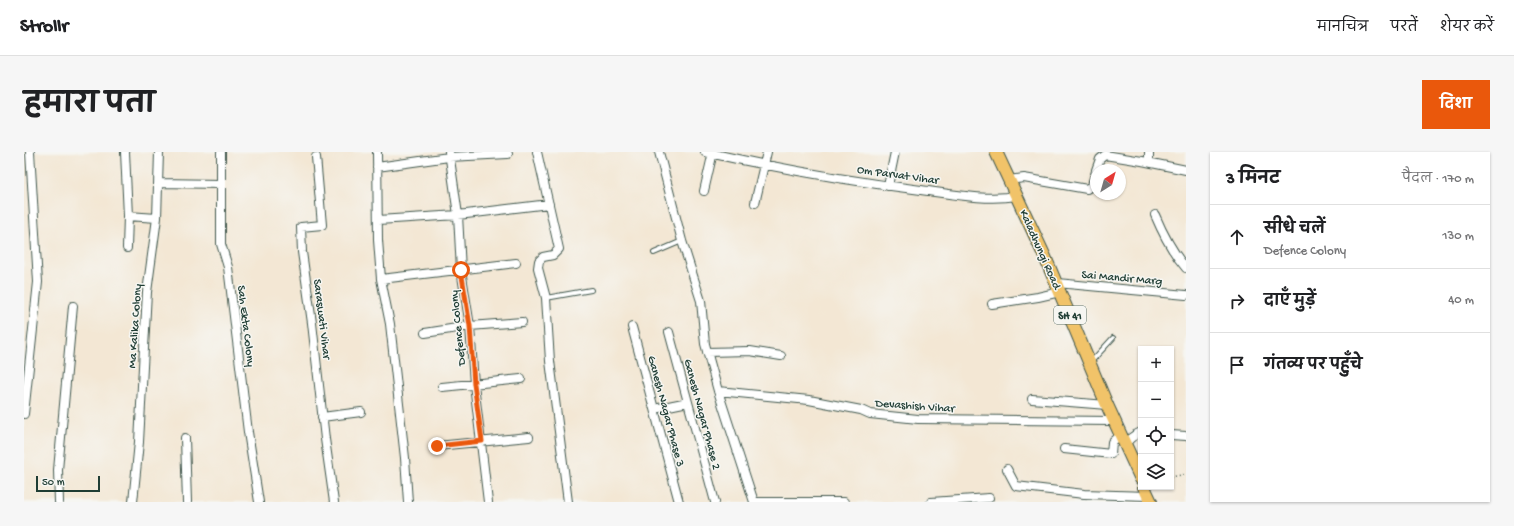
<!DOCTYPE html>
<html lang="hi">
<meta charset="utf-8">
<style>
:root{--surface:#fff;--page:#f6f6f6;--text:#202124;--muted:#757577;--line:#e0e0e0;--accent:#ea580c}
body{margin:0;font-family:"Gochi Hand","Playpen Sans Deva",sans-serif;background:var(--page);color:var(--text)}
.controls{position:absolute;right:12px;bottom:12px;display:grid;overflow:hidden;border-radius:0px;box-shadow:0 1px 3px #0004}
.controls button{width:36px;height:36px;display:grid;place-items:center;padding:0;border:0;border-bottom:1px solid var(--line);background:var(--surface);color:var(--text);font:20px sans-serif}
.compass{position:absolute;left:1066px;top:12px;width:36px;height:36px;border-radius:50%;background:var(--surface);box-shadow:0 1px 3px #0004;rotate:37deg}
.scale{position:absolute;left:12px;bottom:10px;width:64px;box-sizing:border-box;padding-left:4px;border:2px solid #1f3d34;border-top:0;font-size:11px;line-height:14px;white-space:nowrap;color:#1f3d34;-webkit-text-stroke:3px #f6f6f2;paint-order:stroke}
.stop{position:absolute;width:12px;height:12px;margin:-9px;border:3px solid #ea580c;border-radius:50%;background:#fff}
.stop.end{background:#ea580c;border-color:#fff;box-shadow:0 1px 4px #0008}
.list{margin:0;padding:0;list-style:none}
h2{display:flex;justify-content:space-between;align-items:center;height:52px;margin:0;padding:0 16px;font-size:17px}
h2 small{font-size:13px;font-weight:400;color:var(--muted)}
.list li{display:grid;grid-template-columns:26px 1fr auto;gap:12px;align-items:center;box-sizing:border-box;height:64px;padding:0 16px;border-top:1px solid var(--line)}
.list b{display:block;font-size:15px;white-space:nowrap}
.list p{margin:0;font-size:13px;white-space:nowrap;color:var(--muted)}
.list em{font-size:13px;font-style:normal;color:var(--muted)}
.icon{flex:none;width:22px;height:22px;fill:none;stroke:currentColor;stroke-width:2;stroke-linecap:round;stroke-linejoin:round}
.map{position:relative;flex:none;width:1162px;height:350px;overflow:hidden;border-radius:0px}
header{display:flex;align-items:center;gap:24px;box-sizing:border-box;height:56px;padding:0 20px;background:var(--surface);border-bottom:1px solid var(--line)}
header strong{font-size:19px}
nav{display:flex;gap:22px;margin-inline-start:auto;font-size:14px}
.intro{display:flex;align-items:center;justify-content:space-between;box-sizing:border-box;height:96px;padding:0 24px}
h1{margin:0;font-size:28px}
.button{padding:10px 18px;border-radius:0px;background:var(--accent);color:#fff;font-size:14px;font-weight:700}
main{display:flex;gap:24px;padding:0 24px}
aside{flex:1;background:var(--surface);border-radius:0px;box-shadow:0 1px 3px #0004}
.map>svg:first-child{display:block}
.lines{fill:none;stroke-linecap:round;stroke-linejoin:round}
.service-casing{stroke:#3f564c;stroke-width:6}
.minor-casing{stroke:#3f564c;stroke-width:10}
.primary-casing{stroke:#3f564c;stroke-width:14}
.path{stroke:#3f564c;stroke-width:1.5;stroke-dasharray:1 3;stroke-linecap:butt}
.service{stroke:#fff;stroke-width:4}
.minor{stroke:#fff;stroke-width:8}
.primary{stroke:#f1c369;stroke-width:12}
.route{stroke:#ea580c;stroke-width:5}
.labels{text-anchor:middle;stroke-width:3;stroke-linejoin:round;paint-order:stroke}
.shield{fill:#f6f6f2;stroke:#60746d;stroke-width:1}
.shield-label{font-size:11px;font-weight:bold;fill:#1f3d34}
.street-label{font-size:12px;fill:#1f3d34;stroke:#f6f6f2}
</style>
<header>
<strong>Strollr</strong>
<nav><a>मानचित्र</a><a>परतें</a><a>शेयर करें</a></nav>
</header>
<div class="intro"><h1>हमारा पता</h1><a class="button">दिशा</a></div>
<main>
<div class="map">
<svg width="1162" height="350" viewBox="0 0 1162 350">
<rect width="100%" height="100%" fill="#f6f6f2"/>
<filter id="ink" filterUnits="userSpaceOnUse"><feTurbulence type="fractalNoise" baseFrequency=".025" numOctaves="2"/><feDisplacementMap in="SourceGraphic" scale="8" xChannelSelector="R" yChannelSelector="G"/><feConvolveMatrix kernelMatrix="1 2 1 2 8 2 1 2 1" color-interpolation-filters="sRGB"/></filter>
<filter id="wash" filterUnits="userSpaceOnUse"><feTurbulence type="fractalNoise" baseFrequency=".012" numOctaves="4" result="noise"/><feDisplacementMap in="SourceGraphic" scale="16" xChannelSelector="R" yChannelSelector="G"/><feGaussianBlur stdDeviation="0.9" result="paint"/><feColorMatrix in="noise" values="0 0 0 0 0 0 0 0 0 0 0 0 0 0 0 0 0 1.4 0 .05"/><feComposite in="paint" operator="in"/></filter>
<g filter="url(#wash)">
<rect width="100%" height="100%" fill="#f3e7d4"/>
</g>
<g filter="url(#ink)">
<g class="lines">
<defs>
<path id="service" d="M630,101L658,89
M522,146L567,138
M1066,211L1089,186"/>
<path id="minor" d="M101,0L104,64L103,96
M197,0V92L204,115L224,280L235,350
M353,0L354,88L357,127L366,172L381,306L384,350
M425,0L434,63L437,118L446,174L450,232L464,350
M513,0L535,97L529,103L519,105L515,109L514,116L522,146L526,209L544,350
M635,0L658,89L677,149L681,192L694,239L730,350
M681,0C752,16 825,29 897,38C928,42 961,49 993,44
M292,5L298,73L277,75L278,100L288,171L301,287L310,350
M1125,10V0
M353,15L425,5L484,2
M1072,18L1076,7L1081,3L1118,9L1162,18
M985,28L1000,26L1063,37L1068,33L1072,19
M135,31L197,32
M864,34L871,0
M680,39L689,0
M731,51L743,0
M1131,63C1139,82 1148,100 1162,116
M104,64L133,66
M354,68L434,63L525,52
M357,127L492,111
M1033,131L1162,143
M968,152L1014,145L1036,140
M608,175L655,350
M645,180L691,350
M401,181L446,174L498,170
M683,200L726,199L757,204
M418,235L497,227
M694,239L785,248L837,258L846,262L894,267L1090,269
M1008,247L1083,253
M630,257L664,250
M0,262L14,130L6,0
M298,265L337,260
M1147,283L1162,284
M161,286L163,350
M1101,293C1105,286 1110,283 1117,280
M413,294L505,285
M1040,297L1087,302L1088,290L1097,282
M983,317L992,334L1060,342L1124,344
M35,350L34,318L49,154
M109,350L115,290L123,140L133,66L135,0
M730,350H820
M907,350L965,346"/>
<path id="primary" d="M972,0L1021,105L1083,253L1117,327
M1120,335L1127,350"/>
</defs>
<!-- service casing -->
<use href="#service" class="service-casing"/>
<!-- minor casing -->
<use href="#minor" class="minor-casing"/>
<!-- primary casing -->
<use href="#primary" class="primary-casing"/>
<!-- path -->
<path class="path" d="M1147,325L1162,322"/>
<!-- service -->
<use href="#service" class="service"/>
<!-- minor -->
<use href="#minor" class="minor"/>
<!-- primary -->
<use href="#primary" class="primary"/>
</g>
</g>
<g class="lines" filter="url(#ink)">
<!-- route -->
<path class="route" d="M413,294L458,289L450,232L446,174L437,118"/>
</g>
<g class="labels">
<!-- shield labels -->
<rect class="shield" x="1030" y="154" width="32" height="18" rx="3"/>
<g class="shield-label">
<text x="1046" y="167">SH 41</text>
</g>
<!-- street labels -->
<g class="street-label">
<text transform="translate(874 22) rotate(8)" y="4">Om Parvat Vihar</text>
<text transform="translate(1017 97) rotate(66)" y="4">Kaladhungi Road</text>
<text transform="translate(1098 125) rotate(5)" y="4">Sai Mandir Marg</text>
<text transform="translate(299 167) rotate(83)" y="4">Saraswati Vihar</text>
<text transform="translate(110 174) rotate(-86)" y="4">Ma Kalika Colony</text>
<text transform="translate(223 174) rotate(83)" y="4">Sah Ekta Colony</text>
<text transform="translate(433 176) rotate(-96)" y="4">Defence Colony</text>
<text transform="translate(891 253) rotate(4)" y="4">Devashish Vihar</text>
<text transform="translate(643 259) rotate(75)" y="4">Ganesh Nagar Phase 3</text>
<text transform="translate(679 262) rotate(75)" y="4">Ganesh Nagar Phase 2</text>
</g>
</g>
</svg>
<div class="controls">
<button>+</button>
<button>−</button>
<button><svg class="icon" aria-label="locate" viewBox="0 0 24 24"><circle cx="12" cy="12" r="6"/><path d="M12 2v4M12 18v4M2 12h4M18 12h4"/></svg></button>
<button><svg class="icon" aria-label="layers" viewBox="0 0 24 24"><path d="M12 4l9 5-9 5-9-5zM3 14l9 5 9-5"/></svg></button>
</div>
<svg class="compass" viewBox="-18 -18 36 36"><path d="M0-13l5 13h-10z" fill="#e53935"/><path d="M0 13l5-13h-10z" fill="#757577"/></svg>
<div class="scale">50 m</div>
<div class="stop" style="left:437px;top:118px"></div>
<div class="stop end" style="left:413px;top:294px"></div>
</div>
<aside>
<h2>3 मिनट<small>पैदल · 170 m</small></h2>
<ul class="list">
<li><svg class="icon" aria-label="ahead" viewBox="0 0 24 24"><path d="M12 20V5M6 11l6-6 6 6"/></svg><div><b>सीधे चलें</b><p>Defence Colony</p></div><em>130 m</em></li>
<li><svg class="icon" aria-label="right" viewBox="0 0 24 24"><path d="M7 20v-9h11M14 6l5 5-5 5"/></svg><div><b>दाएँ मुड़ें</b></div><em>40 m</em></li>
<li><svg class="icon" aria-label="arrive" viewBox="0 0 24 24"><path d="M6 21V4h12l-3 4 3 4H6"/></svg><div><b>गंतव्य पर पहुँचे</b></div></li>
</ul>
</aside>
</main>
